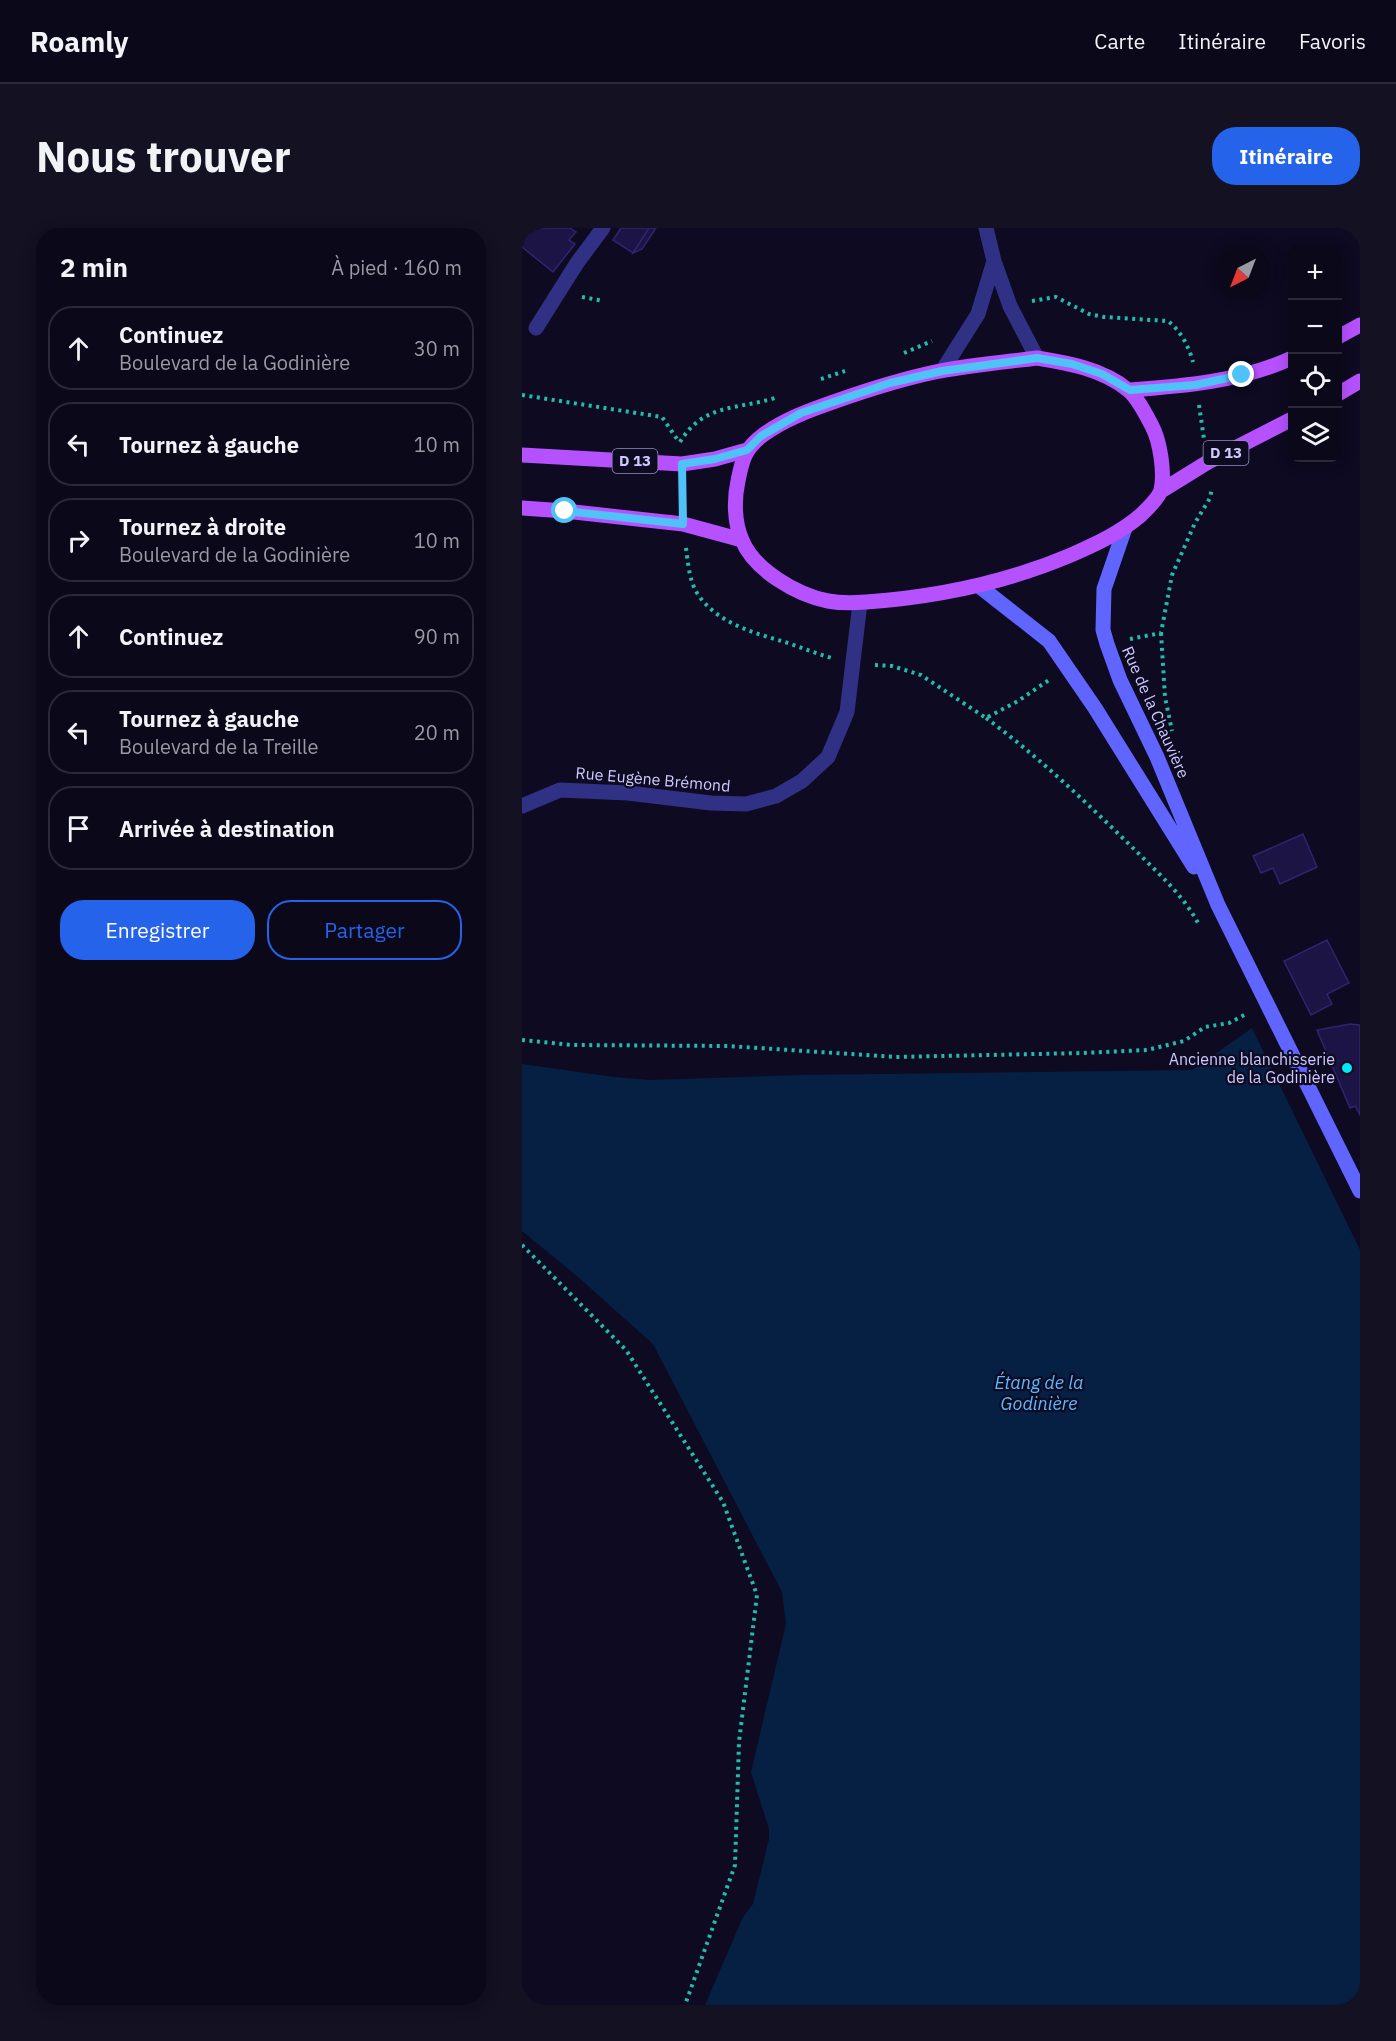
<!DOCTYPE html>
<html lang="fr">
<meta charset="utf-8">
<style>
:root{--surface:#0a0819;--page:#131122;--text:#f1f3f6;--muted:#999aa2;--line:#2a2938;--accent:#2563eb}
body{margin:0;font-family:"IBM Plex Sans",sans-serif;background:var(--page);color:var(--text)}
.controls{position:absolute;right:18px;top:18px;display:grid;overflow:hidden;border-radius:12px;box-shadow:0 3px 15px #0003}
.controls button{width:54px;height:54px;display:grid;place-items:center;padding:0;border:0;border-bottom:2px solid var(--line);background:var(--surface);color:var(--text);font:30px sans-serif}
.compass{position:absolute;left:694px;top:18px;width:54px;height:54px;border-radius:50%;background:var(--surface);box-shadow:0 3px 15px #0003;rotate:222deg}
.stop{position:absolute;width:18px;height:18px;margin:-14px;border:4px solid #4fc3f7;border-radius:50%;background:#fff}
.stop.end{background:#4fc3f7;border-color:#fff;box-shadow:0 2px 6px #0008}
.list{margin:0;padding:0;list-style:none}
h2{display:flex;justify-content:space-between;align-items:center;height:78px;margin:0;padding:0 24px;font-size:26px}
h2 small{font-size:20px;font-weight:400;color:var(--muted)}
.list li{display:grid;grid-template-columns:39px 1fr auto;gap:18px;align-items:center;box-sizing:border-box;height:84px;margin:0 12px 12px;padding:0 12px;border:2px solid var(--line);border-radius:24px}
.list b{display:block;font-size:22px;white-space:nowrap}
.list p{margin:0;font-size:20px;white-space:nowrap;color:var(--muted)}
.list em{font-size:20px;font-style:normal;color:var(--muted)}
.actions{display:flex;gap:12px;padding:18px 24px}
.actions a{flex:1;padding:14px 0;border:2px solid var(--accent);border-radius:24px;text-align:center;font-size:21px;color:var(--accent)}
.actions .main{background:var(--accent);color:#fff}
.icon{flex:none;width:33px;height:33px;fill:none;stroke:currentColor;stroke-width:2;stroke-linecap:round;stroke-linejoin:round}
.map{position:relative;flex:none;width:838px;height:1777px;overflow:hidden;border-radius:24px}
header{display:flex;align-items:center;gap:36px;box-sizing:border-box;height:84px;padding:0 30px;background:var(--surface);border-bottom:2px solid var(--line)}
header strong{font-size:28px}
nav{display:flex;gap:33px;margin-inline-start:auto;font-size:21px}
.intro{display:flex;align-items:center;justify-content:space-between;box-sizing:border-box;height:144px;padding:0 36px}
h1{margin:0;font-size:42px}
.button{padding:15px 27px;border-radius:24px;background:var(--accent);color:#fff;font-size:21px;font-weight:700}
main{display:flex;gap:36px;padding:0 36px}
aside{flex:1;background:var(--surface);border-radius:24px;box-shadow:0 3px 15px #0003}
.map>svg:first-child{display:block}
.water{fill:#062044}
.building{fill:#1c1444;stroke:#302472;stroke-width:1.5}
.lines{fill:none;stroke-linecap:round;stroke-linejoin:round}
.path{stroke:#20bdac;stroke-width:4;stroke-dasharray:3 4.5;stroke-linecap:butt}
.street{stroke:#303185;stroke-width:15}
.secondary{stroke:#6165ff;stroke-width:15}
.primary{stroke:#b651ff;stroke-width:15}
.route{stroke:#4fc3f7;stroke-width:8}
.poi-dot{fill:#00e9f5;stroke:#0d0a21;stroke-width:2}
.labels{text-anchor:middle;stroke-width:4.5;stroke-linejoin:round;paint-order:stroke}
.shield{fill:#0d0a21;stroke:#9490bc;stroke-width:1.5}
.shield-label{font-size:15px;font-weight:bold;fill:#cecaff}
.street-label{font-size:16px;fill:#cecaff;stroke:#0d0a21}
.poi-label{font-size:16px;fill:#cecaff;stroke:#0d0a21;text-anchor:end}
.water-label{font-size:18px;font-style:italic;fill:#58baff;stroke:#0d0a21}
</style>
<header>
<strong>Roamly</strong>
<nav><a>Carte</a><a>Itinéraire</a><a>Favoris</a></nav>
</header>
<div class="intro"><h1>Nous trouver</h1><a class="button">Itinéraire</a></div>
<main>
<aside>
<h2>2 min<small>À pied · 160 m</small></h2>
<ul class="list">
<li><svg class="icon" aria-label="ahead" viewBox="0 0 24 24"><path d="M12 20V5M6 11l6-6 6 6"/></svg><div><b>Continuez</b><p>Boulevard de la Godinière</p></div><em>30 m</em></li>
<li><svg class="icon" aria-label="left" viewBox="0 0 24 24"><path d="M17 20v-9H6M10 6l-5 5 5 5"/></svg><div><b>Tournez à gauche</b></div><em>10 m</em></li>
<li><svg class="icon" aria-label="right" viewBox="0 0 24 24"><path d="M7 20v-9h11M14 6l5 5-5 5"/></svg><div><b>Tournez à droite</b><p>Boulevard de la Godinière</p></div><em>10 m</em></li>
<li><svg class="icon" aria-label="ahead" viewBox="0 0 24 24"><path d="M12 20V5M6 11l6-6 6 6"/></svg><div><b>Continuez</b></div><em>90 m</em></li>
<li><svg class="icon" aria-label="left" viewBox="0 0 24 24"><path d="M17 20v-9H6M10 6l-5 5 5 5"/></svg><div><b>Tournez à gauche</b><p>Boulevard de la Treille</p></div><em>20 m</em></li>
<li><svg class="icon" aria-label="arrive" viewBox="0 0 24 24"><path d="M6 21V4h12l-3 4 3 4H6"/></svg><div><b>Arrivée à destination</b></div></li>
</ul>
<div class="actions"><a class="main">Enregistrer</a><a>Partager</a></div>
</aside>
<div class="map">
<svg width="838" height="1777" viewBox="0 0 838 1777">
<rect width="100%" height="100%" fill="#0d0a21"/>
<!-- water -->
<path class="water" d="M730,800L838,1022V1777H183L221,1689L231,1676L247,1611V1601L229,1544L264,1396L260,1364L131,1116L56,1049L0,1003V836L92,849L129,852L276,847L670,842Z"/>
<!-- building -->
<path class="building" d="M12,0H48L54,4L47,12L53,16L31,44L0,19V15Z
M99,0H127L111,25L91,12Z
M127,0H134L120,21L111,25Z
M781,606L795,639L758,656L751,640L739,645L731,628Z
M805,712L827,755L805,766L810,776L789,787L762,733Z
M828,796L838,797V887L833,878L828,880L795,802Z"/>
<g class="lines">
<!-- path -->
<path class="path" d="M60,69L82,73
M510,73L534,69L567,86L582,89L646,93C659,103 667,119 671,134
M382,125L410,113
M299,151L323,143
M0,167L140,189L157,214
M677,177L682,211
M158,214C182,175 214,182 253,170
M160,257L161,273
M164,320C166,334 167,352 175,365C195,396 233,405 266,415C281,420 295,426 310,430
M639,405L643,469L650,503
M608,411L639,405L650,347L673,295L688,270L690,260
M353,437L370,438L399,447L464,490L496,473L527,452
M464,490C517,529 566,576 613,622C636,645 661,667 676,695
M0,812L49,817L207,818L373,829L561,825L625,822L662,813L683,799L707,795L724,786
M0,1017L104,1122L201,1274L235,1367L217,1514L213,1637L163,1777"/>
<!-- street -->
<path class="street" d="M464,0L472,33L488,78L515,130
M14,100L55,35L81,0
M420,143L456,86L472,33
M0,578L38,562L106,565L189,575L224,576L254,568L280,553L306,529L325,484L338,375"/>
<!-- secondary -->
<path class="secondary" d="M603,300L582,361L581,402L585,416L598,452L635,529L696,677L838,963
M457,358L527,413L573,480L672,639"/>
<!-- primary -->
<path class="primary" d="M816,109L838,97
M515,130C546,135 581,141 606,162C616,170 624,187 630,198C638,213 643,245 639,262C637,270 625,281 619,287C598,305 574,316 549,327C483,355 415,369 344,374C332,375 317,375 306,373C275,367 232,342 220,312C212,294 212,271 216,253C220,232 223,220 241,207C263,191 288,182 314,173C348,161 383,150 418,143C450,137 483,134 515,130Z
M608,162C663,158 720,153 770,130
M816,166L838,153
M0,227L160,236L193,231L225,222
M639,263L686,234L770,191
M0,280L43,283L161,296L220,312"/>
</g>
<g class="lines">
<!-- route -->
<path class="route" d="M43,283L161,296L160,236L193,231L225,222L239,208L279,185L368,155L420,143L515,130L550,136L580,146L608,162L673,157L720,147"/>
</g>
<!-- markers -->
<circle class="poi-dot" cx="825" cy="840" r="6"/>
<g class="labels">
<!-- shield labels -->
<g class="shield">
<rect x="681.5" y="213" width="45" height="24" rx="4.5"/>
<rect x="90.5" y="221" width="45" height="24" rx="4.5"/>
</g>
<g class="shield-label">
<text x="704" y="230">D 13</text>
<text x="113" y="238">D 13</text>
</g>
<!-- street labels -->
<g class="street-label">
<text transform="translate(634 484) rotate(66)" y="6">Rue de la Chauvière</text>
<text transform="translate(131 551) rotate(5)" y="6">Rue Eugène Brémond</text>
</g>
<!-- poi labels -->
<g class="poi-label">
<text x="813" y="837">Ancienne blanchisserie<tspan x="813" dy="18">de la Godinière</tspan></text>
</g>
<!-- water labels -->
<g class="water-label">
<text x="517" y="1161">Étang de la<tspan x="517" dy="21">Godinière</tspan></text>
</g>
</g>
</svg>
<div class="controls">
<button>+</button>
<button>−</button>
<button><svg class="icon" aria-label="locate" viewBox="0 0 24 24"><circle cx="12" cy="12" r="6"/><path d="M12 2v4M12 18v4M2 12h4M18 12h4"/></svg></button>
<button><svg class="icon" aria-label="layers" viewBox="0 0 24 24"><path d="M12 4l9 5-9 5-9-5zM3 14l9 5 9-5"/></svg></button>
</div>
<svg class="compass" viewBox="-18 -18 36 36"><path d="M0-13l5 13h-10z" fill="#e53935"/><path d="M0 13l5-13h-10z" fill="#999aa2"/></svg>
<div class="stop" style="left:43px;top:283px"></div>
<div class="stop end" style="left:720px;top:147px"></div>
</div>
</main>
